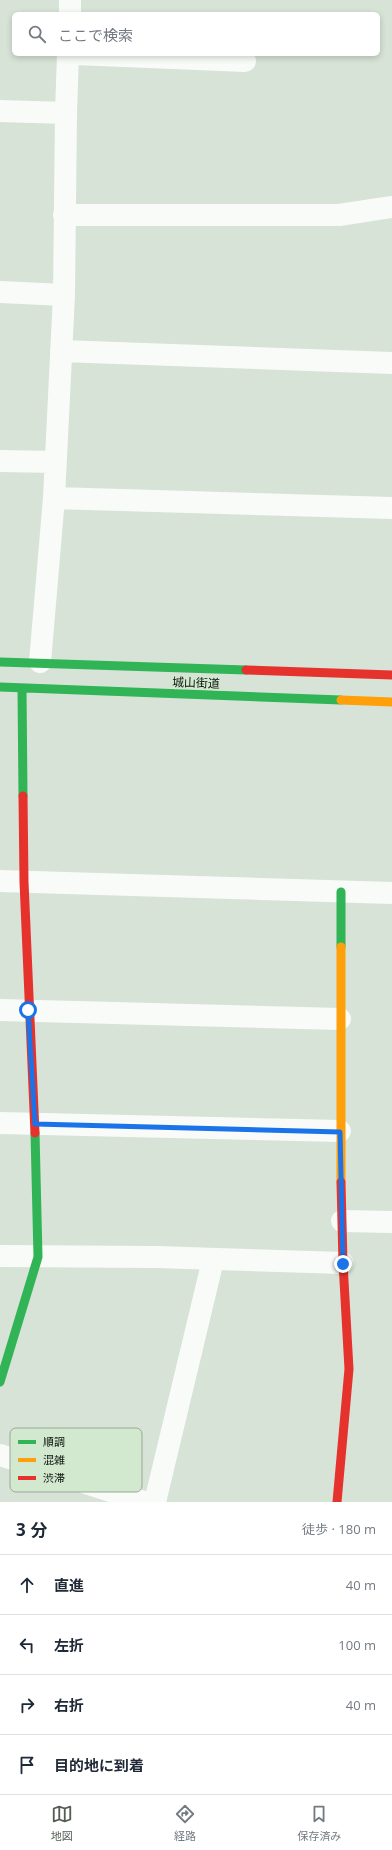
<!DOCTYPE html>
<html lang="ja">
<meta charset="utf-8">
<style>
:root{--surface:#fff;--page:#f6f6f7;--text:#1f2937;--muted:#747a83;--line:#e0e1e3;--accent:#545c53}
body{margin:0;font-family:"Open Sans","Noto Sans JP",sans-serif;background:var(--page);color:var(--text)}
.stop{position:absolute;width:12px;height:12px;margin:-9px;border:3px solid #1a73e8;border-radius:50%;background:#fff}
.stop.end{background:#1a73e8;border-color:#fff;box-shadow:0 1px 4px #0008}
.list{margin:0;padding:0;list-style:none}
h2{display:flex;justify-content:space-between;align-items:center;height:52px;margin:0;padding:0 16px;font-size:17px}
h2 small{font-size:13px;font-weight:400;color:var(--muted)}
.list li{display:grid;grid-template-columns:26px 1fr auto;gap:12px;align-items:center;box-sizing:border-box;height:60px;padding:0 16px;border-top:1px solid var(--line)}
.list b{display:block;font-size:15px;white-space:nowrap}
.list em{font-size:13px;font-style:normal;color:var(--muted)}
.icon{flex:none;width:22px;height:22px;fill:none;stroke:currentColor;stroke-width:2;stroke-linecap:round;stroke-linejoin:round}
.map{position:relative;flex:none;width:392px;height:1502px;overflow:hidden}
.search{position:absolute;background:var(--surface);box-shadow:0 2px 6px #0003;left:12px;right:12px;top:12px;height:44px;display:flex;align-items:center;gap:10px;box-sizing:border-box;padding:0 14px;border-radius:6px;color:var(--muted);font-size:15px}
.sheet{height:292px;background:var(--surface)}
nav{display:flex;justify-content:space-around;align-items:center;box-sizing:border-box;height:56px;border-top:1px solid var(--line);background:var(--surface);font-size:11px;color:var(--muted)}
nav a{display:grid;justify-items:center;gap:2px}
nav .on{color:var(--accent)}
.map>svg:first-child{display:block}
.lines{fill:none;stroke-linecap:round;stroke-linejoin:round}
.street{stroke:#f9fbf9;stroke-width:22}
.fast{stroke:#30b455;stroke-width:9}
.slow{stroke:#ff9f0a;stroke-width:9}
.jam{stroke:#e5322d;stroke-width:9}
.route{stroke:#1a73e8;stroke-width:5}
.labels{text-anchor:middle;stroke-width:3.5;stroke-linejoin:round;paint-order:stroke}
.street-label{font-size:12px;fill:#0d140c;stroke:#d2e9d0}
.key{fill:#d2e9d0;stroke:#97a995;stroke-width:1}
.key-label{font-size:11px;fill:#0d140c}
</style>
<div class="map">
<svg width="392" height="1502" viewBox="0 0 392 1502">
<rect width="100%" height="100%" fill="#d7e3d6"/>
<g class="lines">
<!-- street -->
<path class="street" d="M70,14V0
M76,54L245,61
M0,111L66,113
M64,215H339L392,207
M0,292L64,295
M61,351L392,363
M0,461L55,462
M54,498L392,508
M40,662L54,498L64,295L66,113L68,54
M0,881L392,893
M0,1010L340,1019
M0,1123L340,1131
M342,1221L392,1222
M0,1256L156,1257L343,1263
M0,1455L144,1502
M155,1502L213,1260"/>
<!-- fast -->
<path class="fast" d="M0,662L246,670
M0,687L341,700
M22,688L23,796
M341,947V892
M0,1382L38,1257L35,1133"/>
<!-- slow -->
<path class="slow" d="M341,700L392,702
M341,947V1182"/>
<!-- jam -->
<path class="jam" d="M246,670L392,675
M23,796L24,882L35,1133
M337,1502L349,1369L343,1263L341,1182"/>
</g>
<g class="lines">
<!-- route -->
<path class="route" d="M28,1010L35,1124L340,1132L343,1264"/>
</g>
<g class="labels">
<!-- street labels -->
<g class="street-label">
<text transform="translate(196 683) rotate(2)" y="4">城山街道</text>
</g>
</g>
<!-- legend -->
<rect x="10" y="1428" width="132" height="64" rx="6" class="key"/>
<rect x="18" y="1440" width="18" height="4" fill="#30b455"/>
<rect x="18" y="1458" width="18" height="4" fill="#ff9f0a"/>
<rect x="18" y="1476" width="18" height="4" fill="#e5322d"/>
<g class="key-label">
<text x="43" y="1446">順調</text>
<text x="43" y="1464">混雑</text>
<text x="43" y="1482">渋滞</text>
</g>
</svg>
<div class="stop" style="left:28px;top:1010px"></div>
<div class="stop end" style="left:343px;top:1264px"></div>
<div class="search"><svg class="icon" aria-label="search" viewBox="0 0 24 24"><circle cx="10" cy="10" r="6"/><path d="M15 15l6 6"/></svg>ここで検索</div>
</div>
<section class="sheet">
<h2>3 分<small>徒歩 · 180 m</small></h2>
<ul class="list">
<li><svg class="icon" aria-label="ahead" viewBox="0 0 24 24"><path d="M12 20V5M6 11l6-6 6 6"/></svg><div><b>直進</b></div><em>40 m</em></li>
<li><svg class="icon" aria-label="left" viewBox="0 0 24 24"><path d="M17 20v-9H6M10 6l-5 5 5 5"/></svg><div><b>左折</b></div><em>100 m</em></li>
<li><svg class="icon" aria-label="right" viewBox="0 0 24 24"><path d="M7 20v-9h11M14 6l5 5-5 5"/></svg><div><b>右折</b></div><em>40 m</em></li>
<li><svg class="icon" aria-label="arrive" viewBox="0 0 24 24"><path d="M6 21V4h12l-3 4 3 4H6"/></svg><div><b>目的地に到着</b></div></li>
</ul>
</section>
<nav>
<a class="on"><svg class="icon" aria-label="map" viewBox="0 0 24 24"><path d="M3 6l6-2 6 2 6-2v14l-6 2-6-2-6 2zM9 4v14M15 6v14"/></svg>地図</a>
<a><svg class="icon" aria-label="directions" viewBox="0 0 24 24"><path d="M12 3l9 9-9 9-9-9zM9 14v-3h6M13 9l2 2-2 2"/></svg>経路</a>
<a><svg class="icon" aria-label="saved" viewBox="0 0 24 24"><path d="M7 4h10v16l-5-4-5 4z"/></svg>保存済み</a>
</nav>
